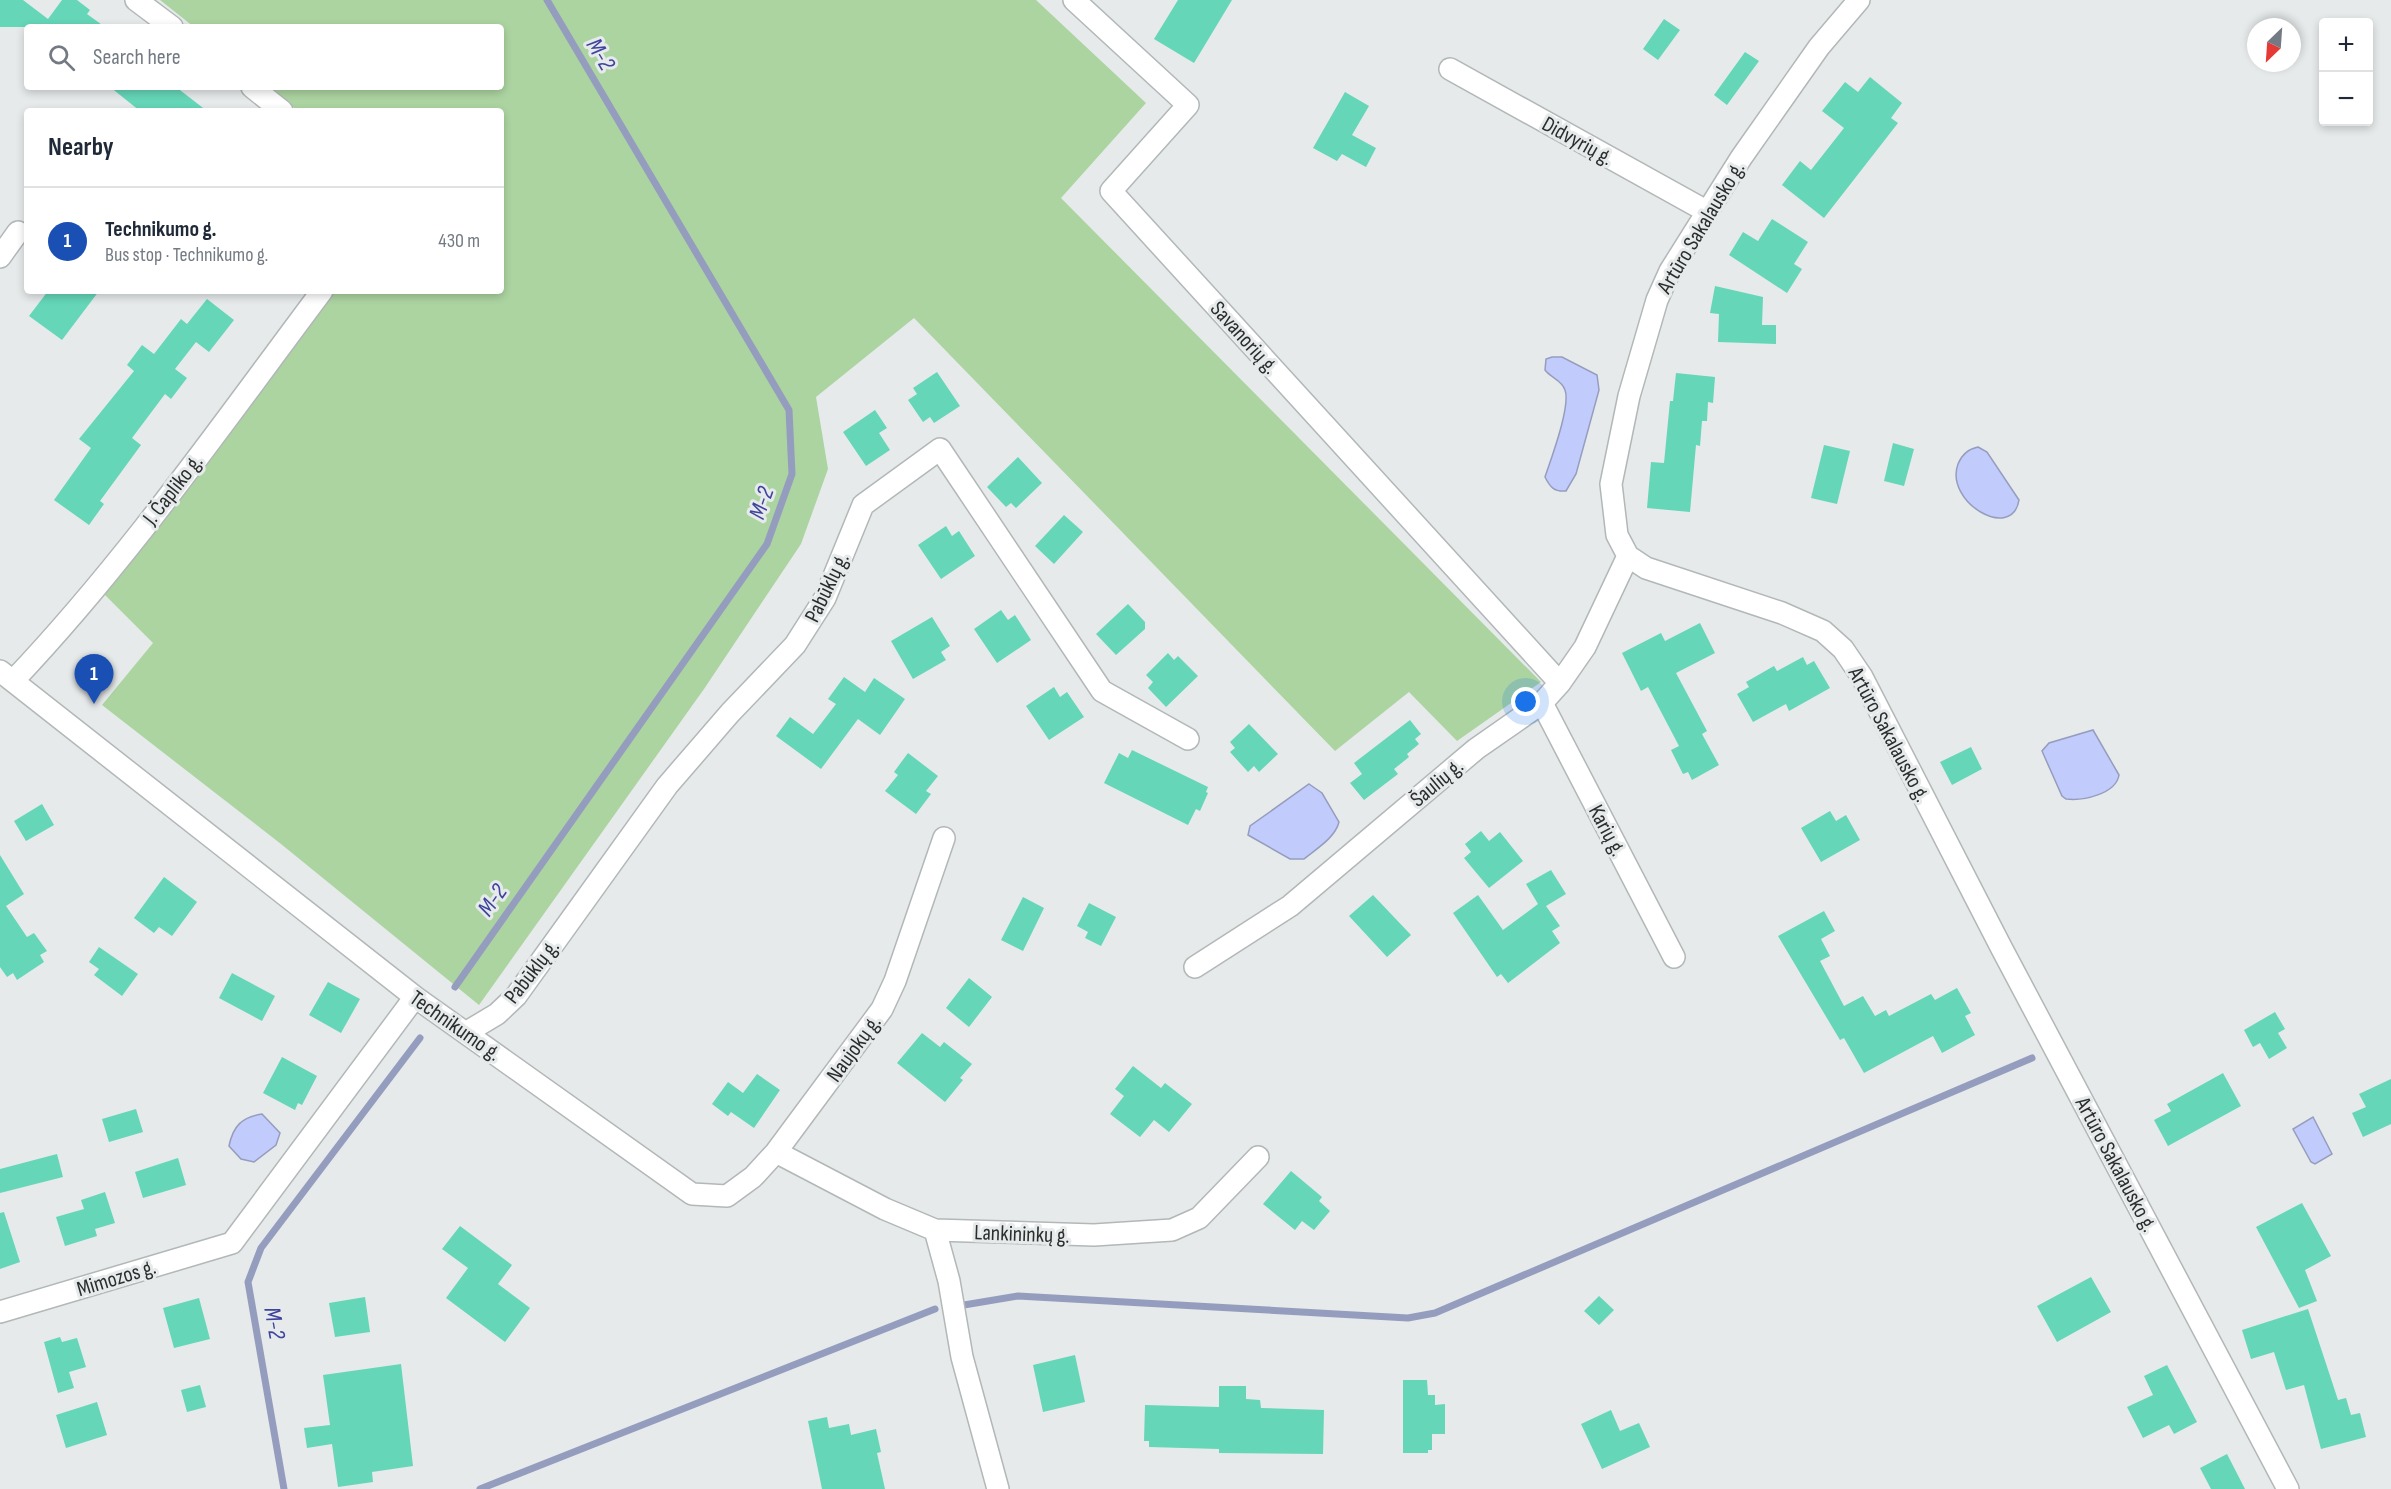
<!DOCTYPE html>
<meta charset="utf-8">
<style>
:root{--surface:#fff;--page:#f2f2f3;--text:#1f2937;--muted:#747a83;--line:#e0e1e3;--accent:#d93025}
body{margin:0;font-family:"Sofia Sans Condensed",sans-serif;background:var(--page);color:var(--text)}
.controls{position:absolute;right:18px;top:18px;display:grid;overflow:hidden;border-radius:6px;box-shadow:0 3px 9px #0003}
.controls button{width:54px;height:54px;display:grid;place-items:center;padding:0;border:0;border-bottom:2px solid var(--line);background:var(--surface);color:var(--text);font:30px sans-serif}
.compass{position:absolute;left:2247px;top:18px;width:54px;height:54px;border-radius:50%;background:var(--surface);box-shadow:0 3px 9px #0003;rotate:205deg}
.you{position:absolute;left:1526px;top:702px;width:21px;height:21px;margin:-15px;border:4px solid #fff;border-radius:50%;background:#1a73e8;box-shadow:0 0 0 9px #1a73e833}
.badge{display:grid;place-items:center;width:39px;height:39px;border-radius:50%;background:var(--accent);color:#fff;font-size:20px;font-weight:700}
.pin{position:absolute;translate:-50% -50px;filter:drop-shadow(0 2px 3px #0008)}
.pin::after{content:'';position:absolute;top:32px;width:21px;height:18px;background:inherit;clip-path:polygon(0 0,100% 0,50% 100%)}
.list{margin:0;padding:0;list-style:none}
h2{display:flex;justify-content:space-between;align-items:center;height:78px;margin:0;padding:0 24px;font-size:26px}
h2 small{font-size:20px;font-weight:400;color:var(--muted)}
.list li{display:grid;grid-template-columns:39px 1fr auto;gap:18px;align-items:center;box-sizing:border-box;height:108px;padding:0 24px;border-top:2px solid var(--line)}
.list b{display:block;font-size:22px;white-space:nowrap}
.list p{margin:0;font-size:20px;white-space:nowrap;color:var(--muted)}
.list em{font-size:20px;font-style:normal;color:var(--muted)}
.icon{flex:none;width:33px;height:33px;fill:none;stroke:currentColor;stroke-width:2;stroke-linecap:round;stroke-linejoin:round}
.map{position:relative;flex:none;width:2391px;height:1489px;overflow:hidden}
.search{position:absolute;background:var(--surface);box-shadow:0 3px 9px #0003;left:24px;top:24px;width:480px;height:66px;display:flex;align-items:center;gap:15px;box-sizing:border-box;padding:0 21px;border-radius:6px;color:var(--muted);font-size:22px}
.panel{position:absolute;background:var(--surface);box-shadow:0 3px 9px #0003;left:24px;top:108px;width:480px;height:186px;border-radius:6px}
.map>svg:first-child{display:block}
.green{fill:#acd4a1}
.water{fill:#c2ccfc;stroke:#959dbe;stroke-width:1.5}
.lines{fill:none;stroke-linecap:round;stroke-linejoin:round}
.stream{stroke:#959dbe;stroke-width:7}
.building{fill:#65d6b8}
.minor-casing{stroke:#b2b7b7;stroke-width:24}
.minor{stroke:#fff;stroke-width:21}
.labels{text-anchor:middle;stroke-width:6;stroke-linejoin:round;paint-order:stroke}
.street-label{font-size:22px;fill:#2c2e2e;stroke:#e6eaeb}
.water-label{font-size:24px;font-style:italic;fill:#3e449d;stroke:#e6eaeb}
</style>
<div class="map">
<svg width="2391" height="1489" viewBox="0 0 2391 1489">
<rect width="100%" height="100%" fill="#e6eaeb"/>
<!-- green -->
<path class="green" d="M160,0H1036L1146,103L1061,198L1541,682L1457,741L1409,692L1335,751L914,318L816,397L828,469L801,544L704,689L479,1005L281,844L102,705L153,643L103,593L333,291H501V111H298L270,87H501V27H194Z"/>
<!-- water -->
<path class="water" d="M1552,357H1562L1597,375L1599,390L1576,474L1566,491C1554,492 1550,487 1545,477C1551,459 1571,406 1565,390C1562,380 1551,378 1545,370L1546,359Z
M1978,447L1987,452L2019,500C2012,542 1944,502 1958,464C1962,454 1968,449 1978,447Z
M2093,730L2119,775C2116,794 2083,801 2066,799L2062,796L2042,751L2049,743Z
M1309,784L1322,793L1339,822C1335,838 1316,849 1304,859H1290L1248,835L1250,826Z
M262,1114L280,1133L276,1145L254,1162L241,1159L229,1146C233,1126 242,1117 262,1114Z
M2313,1117L2332,1154L2315,1164L2311,1162L2293,1129Z"/>
<g class="lines">
<!-- stream -->
<path class="stream" d="M455,987L767,544L792,474L789,410L547,0
M964,1305L1018,1296L1408,1318L1435,1313L2032,1058
M284,1489L248,1282L261,1248L420,1038
M480,1489L935,1309"/>
</g>
<!-- building -->
<path class="building" d="M0,0H23L48,19L62,0H77L90,10L87,14L105,27H0Z
M1178,0H1232L1194,63L1154,39Z
M1664,19L1680,30L1658,60L1643,49Z
M1745,52L1759,61L1727,105L1714,95Z
M1870,77L1902,103L1891,118L1898,123L1824,218L1782,185L1800,161L1811,170L1844,128L1822,111L1845,82L1858,92Z
M110,87H176L207,111H140Z
M1345,92L1369,106L1352,135L1376,148L1366,167L1342,154L1337,161L1313,148Z
M1772,219L1808,242L1794,264L1802,269L1787,293L1729,255L1743,232L1758,241Z
M1715,286L1763,297L1762,325H1776V344L1718,342L1719,314L1710,313Z
M48,291H99L62,340L29,316Z
M207,299L234,320L209,352L196,342L175,369L187,378L171,399L165,394L132,438L141,445L100,501L104,504L89,525L54,500L91,448L79,439L134,371L127,365L142,345L154,354L181,319L187,324Z
M937,372L960,406L934,423L930,417L923,422L908,400L917,394L913,388Z
M1676,373L1715,377L1713,403L1708,402L1707,421H1702L1700,446L1696,445L1690,512L1647,508L1651,462L1664,463L1670,401H1673Z
M875,410L887,428L879,433L890,450L866,466L843,432Z
M1893,443L1914,449L1904,486L1884,481Z
M1824,445L1850,451L1837,504L1811,498Z
M1018,457L1042,483L1016,508L1011,503L1006,507L987,487Z
M1064,515L1083,532L1054,564L1035,546Z
M946,526L952,536L959,531L975,556L941,579L918,545Z
M1128,604L1145,622V629L1116,655L1096,634Z
M1001,610L1008,620L1015,615L1031,640L997,663L974,629Z
M932,617L950,646L941,652L946,660L913,679L891,641Z
M1700,623L1715,653L1676,673L1707,731L1702,734L1719,765L1692,780L1688,772L1683,774L1671,750L1679,746L1648,687L1641,691L1622,653L1661,633L1665,641Z
M1168,653L1174,660L1178,656L1198,676L1166,707L1148,688L1153,682L1146,675Z
M1803,657L1807,665L1814,661L1830,688L1789,711L1786,704L1753,722L1737,694L1749,687L1746,682L1774,666L1777,671Z
M844,677L865,692L874,678L905,699L880,735L858,719L821,769L776,736L790,717L813,734L836,704L828,699Z
M1054,687L1060,697L1067,692L1084,717L1049,740L1026,706Z
M1410,720L1421,734L1415,739L1419,744L1407,754L1409,757L1394,769L1398,774L1364,800L1350,783L1362,774L1354,763Z
M1249,724L1278,754L1259,772L1254,766L1248,772L1230,752L1235,748L1230,742Z
M1971,747L1982,769L1952,785L1940,762Z
M1132,750L1208,787L1206,792L1208,793L1200,811L1196,809L1188,825L1104,783L1119,753L1128,758Z
M908,753L938,776L926,791L931,794L916,814L885,791L898,775L894,772Z
M42,804L54,825L26,841L14,821Z
M1830,811L1836,821L1846,815L1860,840L1821,862L1801,828Z
M1481,831L1489,841L1500,832L1523,861L1489,888L1464,858L1471,852L1465,844Z
M0,855L24,894L6,906L27,937L34,933L47,951L40,955L44,962L17,980L13,973L7,977L0,967Z
M1551,870L1566,894L1546,906L1560,926L1552,931L1560,943L1508,983L1501,974L1497,977L1453,913L1478,895L1503,930L1538,904L1526,884Z
M164,877L197,902L172,936L159,927L154,933L134,918Z
M1373,895L1411,935L1387,957L1349,916Z
M1023,897L1044,908L1023,951L1001,940Z
M1089,903L1116,917L1101,946L1085,938L1088,932L1077,926Z
M1824,911L1835,931L1821,939L1830,956L1820,961L1844,1006L1863,996L1875,1016L1886,1010L1889,1016L1931,994L1935,1000L1957,988L1971,1013L1965,1016L1975,1035L1942,1053L1933,1036L1864,1073L1844,1038L1840,1040L1778,936Z
M99,947L138,974L122,996L94,975L99,969L89,962Z
M232,973L275,996L262,1021L219,998Z
M969,978L992,997L969,1027L946,1008Z
M328,982L360,999L341,1033L309,1015Z
M2275,1012L2285,1029L2278,1033L2287,1048L2269,1059L2260,1043L2253,1047L2244,1030Z
M922,1033L940,1047L944,1042L972,1064L960,1078L963,1080L945,1102L897,1063Z
M282,1057L317,1076L302,1105L298,1103L295,1110L263,1093Z
M1133,1066L1161,1088L1165,1083L1192,1104L1169,1132L1154,1120L1140,1137L1110,1114L1124,1096L1115,1089Z
M2223,1073L2241,1106L2168,1146L2154,1120L2171,1111L2167,1104Z
M757,1074L780,1090L754,1128L731,1112L728,1116L712,1104L728,1082L743,1093Z
M2391,1079V1124L2363,1137L2352,1113L2366,1107L2359,1094Z
M136,1109L143,1132L109,1142L102,1119Z
M57,1154L63,1177L0,1193V1169Z
M178,1158L186,1185L143,1198L135,1172Z
M1291,1171L1322,1197L1319,1201L1330,1211L1314,1230L1302,1221L1295,1230L1263,1204Z
M105,1192L115,1223L95,1229L97,1236L65,1246L56,1217L84,1209L81,1200Z
M2302,1203L2331,1256L2305,1270L2317,1301L2299,1308L2256,1227Z
M4,1212L20,1262L0,1269V1213Z
M460,1226L512,1265L498,1284L530,1308L505,1342L446,1298L468,1268L442,1249Z
M2091,1277L2111,1312L2057,1342L2037,1306Z
M1599,1296L1614,1310L1599,1325L1584,1311Z
M365,1297L370,1332L335,1337L329,1303Z
M199,1298L210,1339L174,1348L163,1308Z
M2308,1309L2338,1400L2346,1398L2351,1415L2360,1413L2366,1437L2321,1449L2304,1385L2286,1390L2274,1352L2251,1359L2242,1330Z
M60,1337L62,1342L77,1338L86,1367L69,1372L74,1388L58,1393L44,1342Z
M1075,1355L1085,1402L1043,1412L1033,1365Z
M401,1364L413,1466L372,1472L373,1482L338,1487L332,1444L307,1448L304,1428L330,1425L323,1375Z
M2167,1365L2197,1422L2174,1434L2169,1425L2143,1438L2127,1407L2153,1395L2144,1376Z
M1403,1380H1427L1428,1395H1435V1405L1445,1404V1434H1432V1450H1428V1453H1403Z
M200,1385L206,1407L187,1412L181,1390Z
M1219,1386H1246V1399L1260,1400L1261,1408L1324,1410L1323,1454L1219,1453V1449L1149,1447V1441H1144L1145,1405L1219,1407Z
M97,1402L107,1435L66,1448L56,1415Z
M1611,1410L1620,1431L1639,1423L1650,1447L1602,1469L1581,1424Z
M827,1417L829,1428L849,1424L851,1435L876,1429L881,1452L877,1453L885,1489H822L808,1421Z
M2227,1454L2245,1489H2211L2200,1468Z"/>
<g class="lines">
<defs>
<path id="minor" d="M136,0L172,27
M1074,0L1188,105L1111,191L1560,683
M1859,0L1819,47L1741,158L1670,271L1657,300L1629,396L1611,484L1617,535L1628,556L1646,568L1782,613L1823,631L1843,649L1862,677L2002,949L2288,1489
M1450,69L1706,211
M252,87L282,111
M0,257L18,232
M0,671L415,997L692,1194L727,1196L753,1177L776,1152L882,1009L895,981L944,838
M13,681C127,561 223,423 322,291
M1542,703L1674,957
M1195,967L1290,906L1476,749L1542,703L1560,683L1585,647L1628,556
M467,1032L497,1014L516,996L667,786L730,713L795,645L825,598L863,505L940,449L1102,691L1188,739
M776,1152L885,1209L935,1230L1094,1235L1172,1230L1199,1218L1258,1157
M935,1230L949,1281L962,1357L998,1489
M0,1312L232,1243L415,997"/>
</defs>
<!-- minor casing -->
<use href="#minor" class="minor-casing"/>
<!-- minor -->
<use href="#minor" class="minor"/>
</g>
<g class="labels">
<!-- street labels -->
<g class="street-label">
<text transform="translate(1578 140) rotate(29)" y="8">Didvyrių g.</text>
<text transform="translate(1700 227) rotate(-59)" y="8">Artūro Sakalausko g.</text>
<text transform="translate(1245 337) rotate(48)" y="8">Savanorių g.</text>
<text transform="translate(172 489) rotate(-52)" y="8">J. Čapliko g.</text>
<text transform="translate(826 587) rotate(-64)" y="8">Pabūklų g.</text>
<text transform="translate(1890 734) rotate(62)" y="8">Artūro Sakalausko g.</text>
<text transform="translate(1436 782) rotate(-40)" y="8">Šaulių g.</text>
<text transform="translate(1608 830) rotate(62)" y="8">Karių g.</text>
<text transform="translate(531 971) rotate(-52)" y="8">Pabūklų g.</text>
<text transform="translate(456 1025) rotate(35)" y="8">Technikumo g.</text>
<text transform="translate(853 1048) rotate(-54)" y="8">Naujokų g.</text>
<text transform="translate(2117 1164) rotate(62)" y="8">Artūro Sakalausko g.</text>
<text transform="translate(1022 1233) rotate(2)" y="8">Lankininkų g.</text>
<text transform="translate(116 1277) rotate(-17)" y="8">Mimozos g.</text>
</g>
<!-- water labels -->
<g class="water-label">
<text transform="translate(601 54) rotate(59)" y="8">M-2</text>
<text transform="translate(761 503) rotate(-71)" y="8">M-2</text>
<text transform="translate(492 900) rotate(-55)" y="8">M-2</text>
<text transform="translate(275 1323) rotate(80)" y="8">M-2</text>
</g>
</g>
</svg>
<div class="controls">
<button>+</button>
<button>−</button>
</div>
<svg class="compass" viewBox="-18 -18 36 36"><path d="M0-13l5 13h-10z" fill="#e53935"/><path d="M0 13l5-13h-10z" fill="#747a83"/></svg>
<div class="you"></div>
<div class="pin badge" style="left:94px;top:704px;background:#1a4fb4">1</div>
<div class="search"><svg class="icon" aria-label="search" viewBox="0 0 24 24"><circle cx="10" cy="10" r="6"/><path d="M15 15l6 6"/></svg>Search here</div>
<section class="panel">
<h2>Nearby<small></small></h2>
<ul class="list">
<li><span class="badge" style="background:#1a4fb4">1</span><div><b>Technikumo g.</b><p>Bus stop · Technikumo g.</p></div><em>430 m</em></li>
</ul>
</section>
</div>
